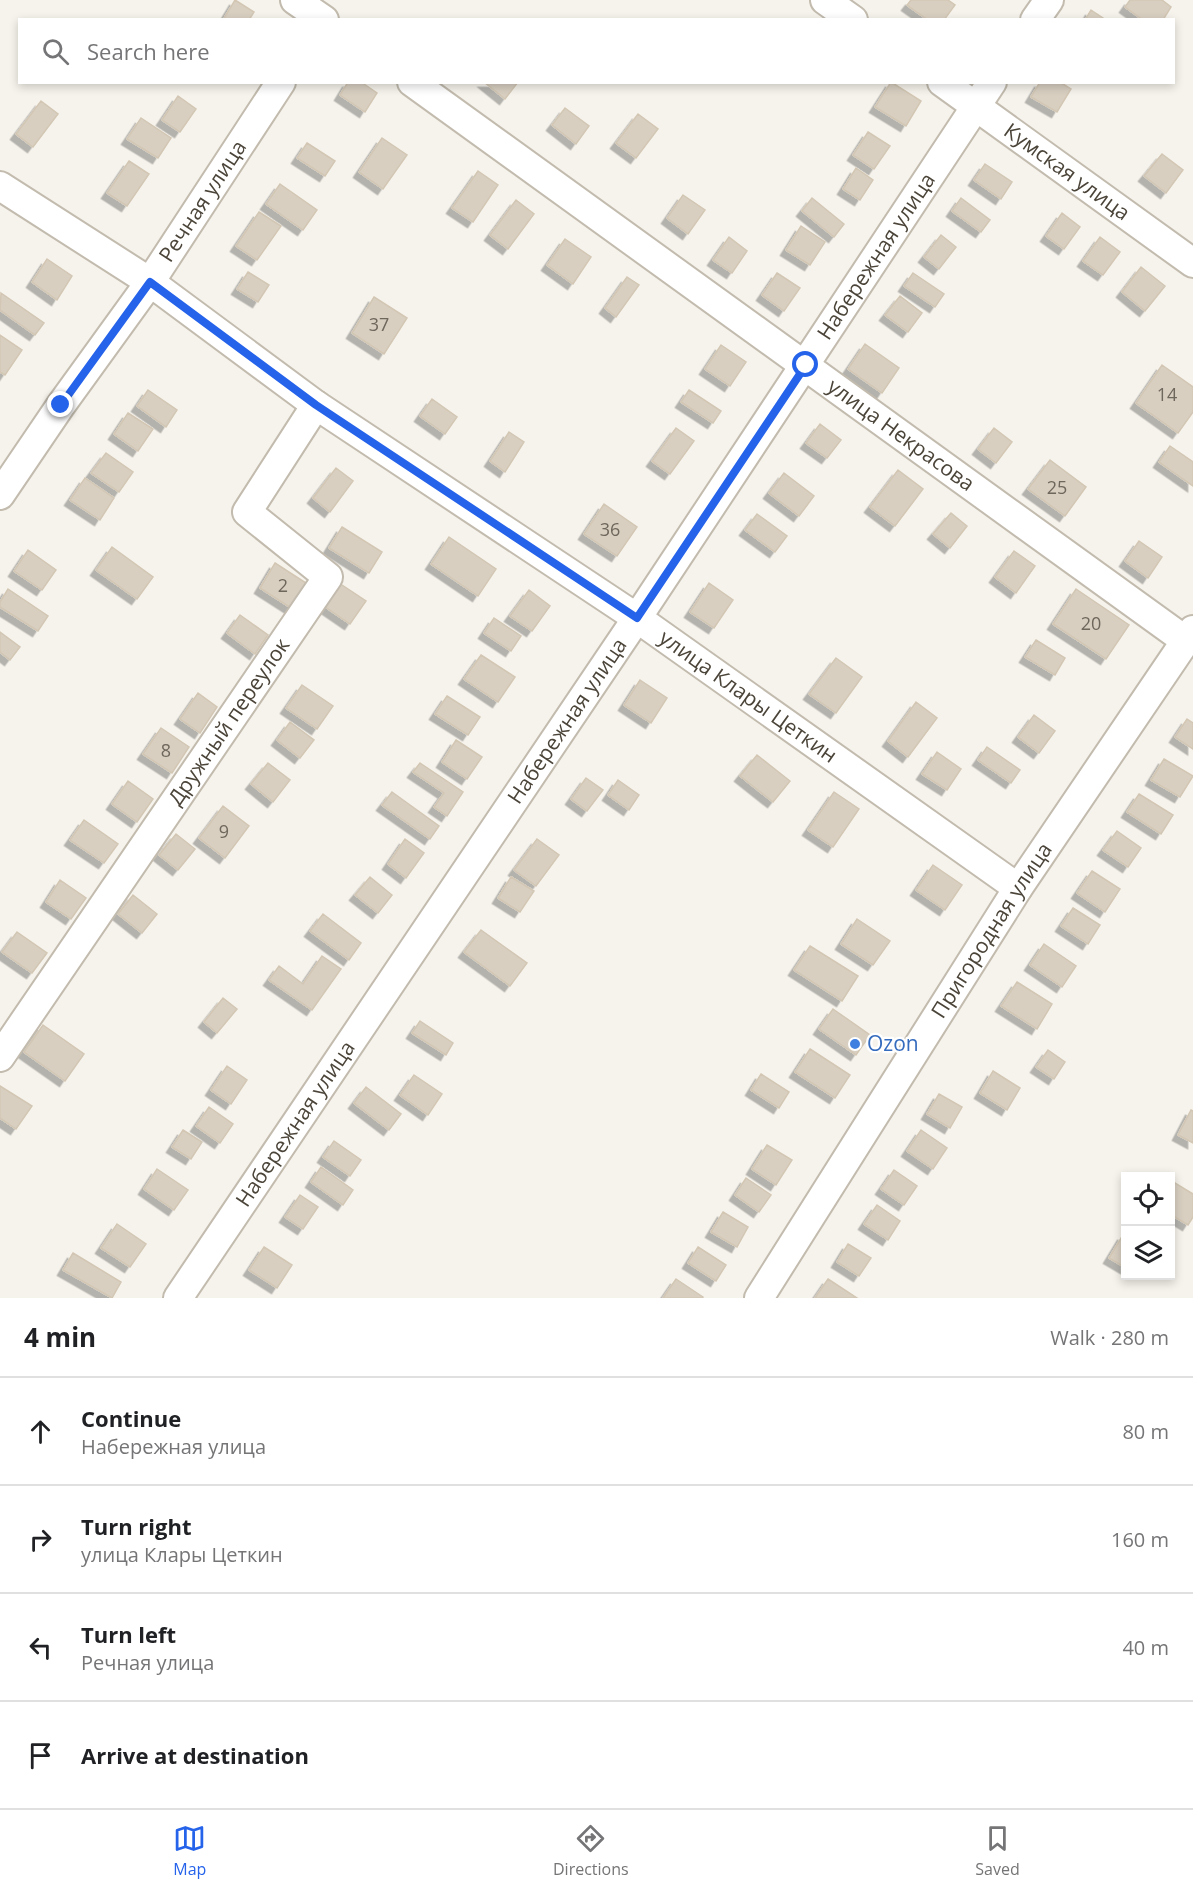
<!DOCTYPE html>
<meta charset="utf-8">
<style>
:root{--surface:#fff;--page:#f6f6f6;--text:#202124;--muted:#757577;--line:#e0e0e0;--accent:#2563eb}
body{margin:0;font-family:"Open Sans",sans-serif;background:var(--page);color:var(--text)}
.controls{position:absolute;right:18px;bottom:18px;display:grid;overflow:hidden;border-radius:0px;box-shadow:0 3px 9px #0003}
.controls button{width:54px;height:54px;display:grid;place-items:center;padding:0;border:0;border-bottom:2px solid var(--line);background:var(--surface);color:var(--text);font:30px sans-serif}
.stop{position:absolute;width:18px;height:18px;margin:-14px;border:4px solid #2563eb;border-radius:50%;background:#fff}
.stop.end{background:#2563eb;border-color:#fff;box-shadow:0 2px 6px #0008}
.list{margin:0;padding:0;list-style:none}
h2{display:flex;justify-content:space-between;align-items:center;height:78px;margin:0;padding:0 24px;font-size:26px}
h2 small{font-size:20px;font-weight:400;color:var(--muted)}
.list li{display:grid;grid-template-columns:39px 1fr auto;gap:18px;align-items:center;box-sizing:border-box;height:108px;padding:0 24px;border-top:2px solid var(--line)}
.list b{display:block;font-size:22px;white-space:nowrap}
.list p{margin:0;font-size:20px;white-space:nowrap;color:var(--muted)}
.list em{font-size:20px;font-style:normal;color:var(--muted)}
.icon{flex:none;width:33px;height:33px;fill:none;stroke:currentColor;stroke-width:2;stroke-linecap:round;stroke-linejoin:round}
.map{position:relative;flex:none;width:1193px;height:1298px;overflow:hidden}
.search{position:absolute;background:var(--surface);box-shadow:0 3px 9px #0003;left:18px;right:18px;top:18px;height:66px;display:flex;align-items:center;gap:15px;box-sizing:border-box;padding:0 21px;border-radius:0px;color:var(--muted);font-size:22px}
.sheet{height:510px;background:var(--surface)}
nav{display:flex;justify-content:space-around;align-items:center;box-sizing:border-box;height:84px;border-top:2px solid var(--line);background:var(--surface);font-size:16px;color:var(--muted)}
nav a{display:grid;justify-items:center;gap:3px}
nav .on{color:var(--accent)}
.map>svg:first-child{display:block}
.building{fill:#d8cfc1;stroke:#d3c7b4;stroke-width:1.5;filter:url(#shadow)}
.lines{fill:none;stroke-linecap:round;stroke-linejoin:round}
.minor-casing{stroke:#c2bbae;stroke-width:32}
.minor{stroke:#fff;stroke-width:28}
.route{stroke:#2563eb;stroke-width:8}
.shop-dot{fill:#3f7fe0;stroke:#fff;stroke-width:2}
.labels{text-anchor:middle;stroke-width:4.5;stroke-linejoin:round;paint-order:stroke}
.number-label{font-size:18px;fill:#6e675b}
.street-label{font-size:21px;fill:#4b4439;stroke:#fff}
.shop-label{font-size:21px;fill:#366cbe;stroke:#fff;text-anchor:start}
</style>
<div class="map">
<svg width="1193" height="1298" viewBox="0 0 1193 1298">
<defs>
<filter id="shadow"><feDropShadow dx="-5.5" dy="5.5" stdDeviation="0" flood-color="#0004"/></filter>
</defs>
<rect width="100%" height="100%" fill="#f6f3ec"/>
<!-- building -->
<path class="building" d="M235,0L254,12L249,20H223Z
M911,0H948L955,5L944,20H928L907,5Z
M1130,0H1162L1171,7L1163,20H1143L1125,7Z
M1091,10L1106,20H1085Z
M348,82H361L377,93L365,112L340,95Z
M484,82H518L505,99Z
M891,82L921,101L906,126L875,107Z
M1040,82H1060L1071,89L1057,112L1031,97Z
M178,96L196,109L180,132L162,120Z
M41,101L58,114L33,147L16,134Z
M565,108L589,126L576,144L552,125Z
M638,114L658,129L636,158L616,143Z
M141,118L171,138L158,158L127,139Z
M868,132L890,146L874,169L853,155Z
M382,138L407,155L383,189L359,172Z
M307,143L335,161L325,176L297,158Z
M1162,154L1183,170L1166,193L1144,176Z
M129,161L149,174L127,206L107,193Z
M985,164L1012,182L1001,199L974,180Z
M856,168L873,180L860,200L843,189Z
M478,171L498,185L473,222L452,208Z
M280,184L317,210L303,230L266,204Z
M683,195L705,210L688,234L667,218Z
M812,198L844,224L834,237L802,211Z
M961,198L990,220L981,232L952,211Z
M516,200L534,214L508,249L490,235Z
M259,212L281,226L257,260L236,246Z
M1062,213L1080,227L1064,249L1046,236Z
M801,226L825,242L810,265L786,250Z
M941,235L956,247L939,269L924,257Z
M729,237L747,251L732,273L713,260Z
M1100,237L1120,252L1103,275L1083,261Z
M565,239L591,257L573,284L547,265Z
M47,259L72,276L57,300L32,282Z
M1141,267L1165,286L1145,311L1122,292Z
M248,272L269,285L258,302L237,289Z
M777,273L800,288L784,311L762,295Z
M913,273L944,294L935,307L904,286Z
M627,277L639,285L616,317L605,308Z
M1,293L44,323L35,335L0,310Z
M900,296L922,313L908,332L885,315Z
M374,297L407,318L384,354L352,333Z
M0,335L22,350L5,375L0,372Z
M865,344L899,368L882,393L848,369Z
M721,345L746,362L730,386L705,369Z
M1162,365L1193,387V412L1178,433L1136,403Z
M148,390L177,410L166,427L137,406Z
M689,390L721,411L713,423L681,402Z
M432,399L457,417L445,434L420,416Z
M128,413L153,429L138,451L114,434Z
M820,424L841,440L827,458L806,443Z
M676,428L694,441L670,474L652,461Z
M994,428L1012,442L996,463L978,449Z
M509,432L524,442L505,472L490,461Z
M1170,446L1193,462V486L1159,462Z
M106,453L133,472L119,492L91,473Z
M1050,460L1086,487L1065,516L1028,489Z
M336,468L353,481L330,512L313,498Z
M898,470L923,489L895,526L870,507Z
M784,473L814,496L799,516L769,493Z
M85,478L114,498L100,520L70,500Z
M604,504L637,527L617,556L584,534Z
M951,513L967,526L950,548L933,534Z
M757,514L787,536L775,552L745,530Z
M342,527L382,552L369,573L329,548Z
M449,537L496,569L478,596L431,564Z
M1139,541L1162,557L1148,578L1125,561Z
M112,547L153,577L137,599L96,570Z
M28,550L56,570L42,590L14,571Z
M1014,551L1035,566L1016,593L995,577Z
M275,563L306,583L291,608L260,588Z
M336,581L366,601L350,624L321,604Z
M709,583L733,600L714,628L690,612Z
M8,589L48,616L38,631L0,607V602Z
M1076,589L1129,625L1106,659L1053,624Z
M529,590L550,606L532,631L510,616Z
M240,615L268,635L255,654L227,633Z
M494,618L521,636L511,651L484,633Z
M0,632L20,647L10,660L0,652Z
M1036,640L1065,658L1055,675L1025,657Z
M481,655L515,677L498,702L464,679Z
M836,658L862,677L836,713L809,694Z
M640,680L667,698L651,723L624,705Z
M302,685L333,706L317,729L286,708Z
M198,693L217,707L200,733L180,719Z
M447,696L480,717L468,735L435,714Z
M916,702L937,718L908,757L888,741Z
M1034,715L1055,731L1039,753L1018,737Z
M1187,719L1193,723V749L1175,737Z
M290,722L314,740L300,758L277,740Z
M161,728L189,747L172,773L143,754Z
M456,740L482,757L467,779L442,762Z
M987,747L1020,770L1011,783L978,760Z
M937,752L961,769L947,790L922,774Z
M757,755L790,781L773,802L740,776Z
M1164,759L1193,776L1180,797L1151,780Z
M268,763L290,780L273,802L251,784Z
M420,763L463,792L447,816L434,807L444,793L413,772Z
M586,778L603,790L587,811L571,799Z
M618,780L639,795L629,810L608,795Z
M128,781L153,799L137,822L112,804Z
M392,792L439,826L430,839L382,805Z
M834,792L859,809L833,847L808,830Z
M1139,794L1173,815L1161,834L1127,812Z
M223,806L249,826L225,858L199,838Z
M84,820L118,844L104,863L70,840Z
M1117,831L1141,848L1128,867L1103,850Z
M176,834L195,849L178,870L159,855Z
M405,839L424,853L406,878L388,864Z
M537,839L559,855L536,886L514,870Z
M933,865L962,885L945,910L916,890Z
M1092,871L1120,889L1105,912L1077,893Z
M370,877L392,895L378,913L355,895Z
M511,877L534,891L520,912L498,898Z
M60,880L86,898L71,919L46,902Z
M133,895L157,914L142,933L118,914Z
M1073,908L1100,925L1088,944L1061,926Z
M323,914L361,943L349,960L310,931Z
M857,919L890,941L873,965L841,944Z
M481,930L527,963L510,986L464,952Z
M17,932L47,953L32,973L2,952Z
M1044,944L1076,966L1062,987L1030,965Z
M810,946L858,976L842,1001L794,970Z
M322,956L341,969L312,1010L269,980L279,966L303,984Z
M1017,982L1052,1004L1037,1029L1001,1006Z
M223,998L237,1009L217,1033L204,1022Z
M833,1009L870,1035L856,1055L819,1029Z
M420,1021L453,1043L446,1055L412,1033Z
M43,1025L84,1054L65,1081L24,1052Z
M810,1049L850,1075L835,1098L795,1072Z
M1048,1050L1065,1062L1054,1079L1036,1067Z
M227,1066L247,1080L231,1104L211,1090Z
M993,1071L1020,1088L1007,1110L980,1093Z
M761,1074L789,1092L779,1108L751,1090Z
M414,1075L442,1094L428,1115L400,1095Z
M0,1086L32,1106L16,1129L0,1118Z
M366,1087L401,1114L389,1130L354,1103Z
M939,1094L962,1107L950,1128L927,1114Z
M209,1107L233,1124L220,1143L196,1126Z
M1191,1110L1193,1111V1143L1178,1135Z
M183,1130L202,1142L191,1159L172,1147Z
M921,1130L947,1148L933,1169L907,1151Z
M334,1141L361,1160L350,1176L323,1157Z
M767,1145L792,1160L776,1185L752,1169Z
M321,1167L353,1190L343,1205L311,1182Z
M157,1169L188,1190L174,1210L144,1189Z
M894,1170L917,1186L904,1205L881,1189Z
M746,1178L771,1195L759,1212L735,1195Z
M1170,1180L1193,1194V1217L1188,1225L1170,1214Z
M300,1195L318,1207L303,1229L285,1217Z
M877,1205L900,1221L888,1240L864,1224Z
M723,1212L748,1227L737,1247L711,1232Z
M117,1224L146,1244L130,1267L101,1248Z
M1123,1235L1126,1236V1268L1109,1258Z
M848,1244L871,1258L859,1276L837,1262Z
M264,1247L292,1265L277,1288L249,1270Z
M698,1247L726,1265L716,1281L688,1263Z
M73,1253L121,1282L112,1298L63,1270Z
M676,1279L703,1297L702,1298H663Z
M828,1279L857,1298H815Z"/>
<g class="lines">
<defs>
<g id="minor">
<path d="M295,0L324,20"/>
<path d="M825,0L853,20"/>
<path d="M1035,20L1049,0"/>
<path id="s1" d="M412,82L1186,641"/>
<path id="s2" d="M942,82L1193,263"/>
<path id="s3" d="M0,186L150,282L316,405L637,618L1018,888"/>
<path id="s4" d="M0,495L61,405L150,282L281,82"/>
<path id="s5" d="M0,1057L328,577L247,512L316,405"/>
<path id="s6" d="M178,1298L637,618L992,82"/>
<path id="s7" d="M759,1298L1018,888L1193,630"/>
</g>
</defs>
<!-- minor casing -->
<use href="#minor" class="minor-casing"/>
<!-- minor -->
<use href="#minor" class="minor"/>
</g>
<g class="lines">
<!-- route -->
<path class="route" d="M61,405L150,282L316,405L637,618L806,365"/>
</g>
<!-- markers -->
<circle class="shop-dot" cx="855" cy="1044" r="6"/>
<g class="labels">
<!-- number labels -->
<g class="number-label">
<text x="379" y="331">37</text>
<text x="1167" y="401">14</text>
<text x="1057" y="494">25</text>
<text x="610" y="536">36</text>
<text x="283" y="592">2</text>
<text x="1091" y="630">20</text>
<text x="166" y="757">8</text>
<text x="224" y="838">9</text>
</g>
<!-- street labels -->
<g class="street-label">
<text dy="7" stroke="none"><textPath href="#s2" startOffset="154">Кумская улица</textPath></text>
<text dy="7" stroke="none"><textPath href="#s4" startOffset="357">Речная улица</textPath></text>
<text dy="7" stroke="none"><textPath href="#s6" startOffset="1254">Набережная улица</textPath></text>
<text dy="7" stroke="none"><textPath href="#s1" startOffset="603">улица Некрасова</textPath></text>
<text dy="7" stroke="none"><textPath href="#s3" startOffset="906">улица Клары Цеткин</textPath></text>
<text dy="7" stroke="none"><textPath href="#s5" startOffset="406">Дружный переулок</textPath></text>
<text dy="7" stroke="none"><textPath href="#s6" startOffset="696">Набережная улица</textPath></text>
<text dy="7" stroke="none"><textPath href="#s7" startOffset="435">Пригородная улица</textPath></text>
<text dy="7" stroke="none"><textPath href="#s6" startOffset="210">Набережная улица</textPath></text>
</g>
<!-- shop labels -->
<g class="shop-label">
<text x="867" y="1051">Ozon</text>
</g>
</g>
</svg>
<div class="controls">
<button><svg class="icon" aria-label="locate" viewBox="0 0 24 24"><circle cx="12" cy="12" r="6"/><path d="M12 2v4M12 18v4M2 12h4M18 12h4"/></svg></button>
<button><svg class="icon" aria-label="layers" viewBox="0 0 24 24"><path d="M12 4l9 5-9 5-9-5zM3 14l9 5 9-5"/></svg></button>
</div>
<div class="stop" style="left:806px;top:365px"></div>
<div class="stop end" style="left:61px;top:405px"></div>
<div class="search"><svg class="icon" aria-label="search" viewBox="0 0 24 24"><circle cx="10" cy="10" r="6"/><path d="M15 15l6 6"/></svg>Search here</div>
</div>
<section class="sheet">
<h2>4 min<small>Walk · 280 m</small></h2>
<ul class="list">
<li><svg class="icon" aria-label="ahead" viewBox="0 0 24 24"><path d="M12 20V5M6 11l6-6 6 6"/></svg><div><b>Continue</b><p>Набережная улица</p></div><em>80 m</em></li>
<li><svg class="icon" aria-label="right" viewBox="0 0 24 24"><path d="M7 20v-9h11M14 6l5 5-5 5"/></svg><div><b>Turn right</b><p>улица Клары Цеткин</p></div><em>160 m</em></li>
<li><svg class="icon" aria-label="left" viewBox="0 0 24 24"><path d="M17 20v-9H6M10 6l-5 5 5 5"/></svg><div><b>Turn left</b><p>Речная улица</p></div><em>40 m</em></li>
<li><svg class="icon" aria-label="arrive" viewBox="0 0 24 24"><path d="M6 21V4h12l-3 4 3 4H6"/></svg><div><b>Arrive at destination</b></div></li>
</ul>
</section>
<nav>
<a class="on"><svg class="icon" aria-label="map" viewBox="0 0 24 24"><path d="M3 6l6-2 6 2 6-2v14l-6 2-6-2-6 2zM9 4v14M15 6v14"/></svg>Map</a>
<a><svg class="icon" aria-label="directions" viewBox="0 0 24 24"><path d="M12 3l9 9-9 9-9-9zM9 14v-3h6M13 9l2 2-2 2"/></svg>Directions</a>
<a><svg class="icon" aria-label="saved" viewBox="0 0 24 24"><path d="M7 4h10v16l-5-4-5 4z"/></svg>Saved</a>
</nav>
